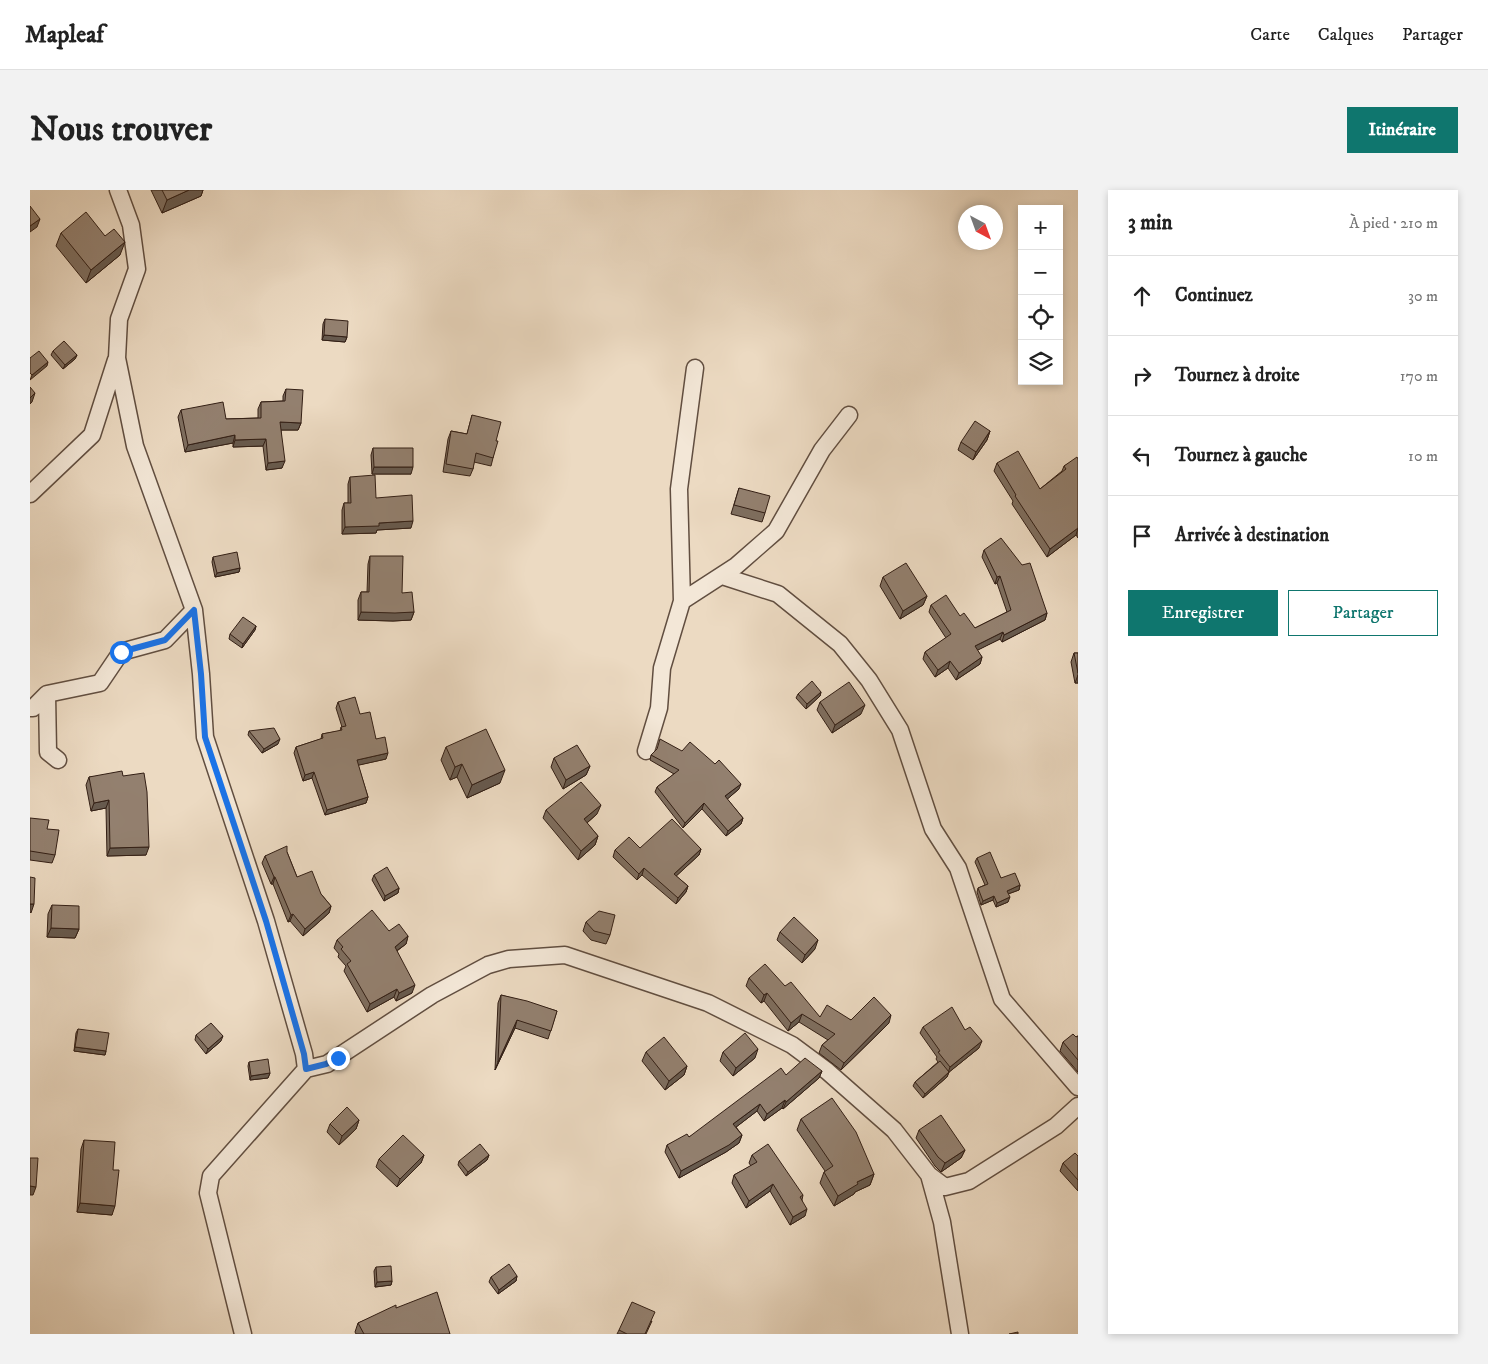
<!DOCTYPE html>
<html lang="fr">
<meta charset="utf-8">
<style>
:root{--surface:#fff;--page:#f2f2f2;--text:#222;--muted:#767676;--line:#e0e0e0;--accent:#0f766e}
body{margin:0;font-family:"IM FELL DW Pica",serif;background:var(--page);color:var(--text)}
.controls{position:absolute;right:15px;top:15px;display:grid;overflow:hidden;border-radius:0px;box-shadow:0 2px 8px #0003}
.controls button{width:45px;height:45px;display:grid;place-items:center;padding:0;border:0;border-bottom:1px solid var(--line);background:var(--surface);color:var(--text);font:25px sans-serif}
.compass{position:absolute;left:928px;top:15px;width:45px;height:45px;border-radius:50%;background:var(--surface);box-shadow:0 2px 8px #0003;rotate:139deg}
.stop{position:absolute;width:15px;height:15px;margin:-11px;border:4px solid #1a73e8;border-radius:50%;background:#fff}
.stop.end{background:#1a73e8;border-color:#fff;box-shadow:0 1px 5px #0008}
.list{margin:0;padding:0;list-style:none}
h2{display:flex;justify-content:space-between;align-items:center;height:65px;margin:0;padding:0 20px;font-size:21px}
h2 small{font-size:16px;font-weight:400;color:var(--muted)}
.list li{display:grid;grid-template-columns:32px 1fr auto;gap:15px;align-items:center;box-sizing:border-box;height:80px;padding:0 20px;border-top:1px solid var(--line)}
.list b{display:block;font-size:19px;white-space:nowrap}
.list em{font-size:16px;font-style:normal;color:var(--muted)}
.actions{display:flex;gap:10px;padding:15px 20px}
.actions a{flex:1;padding:11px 0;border:1px solid var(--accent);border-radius:0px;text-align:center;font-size:18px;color:var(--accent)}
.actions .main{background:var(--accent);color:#fff}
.icon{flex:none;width:28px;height:28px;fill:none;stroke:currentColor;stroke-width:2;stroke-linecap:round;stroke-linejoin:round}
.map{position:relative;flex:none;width:1048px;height:1144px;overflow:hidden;border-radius:0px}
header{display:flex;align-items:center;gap:30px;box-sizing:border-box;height:70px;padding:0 25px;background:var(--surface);border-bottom:1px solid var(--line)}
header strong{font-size:24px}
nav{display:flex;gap:28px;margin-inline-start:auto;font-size:18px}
.intro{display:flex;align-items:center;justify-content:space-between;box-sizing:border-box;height:120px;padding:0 30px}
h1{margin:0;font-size:35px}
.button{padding:12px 22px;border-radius:0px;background:var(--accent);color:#fff;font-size:18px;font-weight:700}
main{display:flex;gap:30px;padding:0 30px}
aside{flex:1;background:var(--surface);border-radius:0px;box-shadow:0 2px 8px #0003}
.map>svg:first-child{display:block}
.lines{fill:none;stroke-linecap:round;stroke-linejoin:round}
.street-casing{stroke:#614e40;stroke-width:19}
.street{stroke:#f3e7d7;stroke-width:16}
.wall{fill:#7e6e5f;stroke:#331f15}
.shaded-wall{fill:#675a4e;stroke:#331f15}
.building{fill:#93806f;stroke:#331f15}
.route{stroke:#1a73e8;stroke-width:6}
</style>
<header>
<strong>Mapleaf</strong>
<nav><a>Carte</a><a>Calques</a><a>Partager</a></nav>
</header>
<div class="intro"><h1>Nous trouver</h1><a class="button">Itinéraire</a></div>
<main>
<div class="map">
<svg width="1048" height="1144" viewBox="0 0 1048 1144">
<rect width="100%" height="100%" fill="#ecdac2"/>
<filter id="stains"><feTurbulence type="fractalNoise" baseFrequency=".004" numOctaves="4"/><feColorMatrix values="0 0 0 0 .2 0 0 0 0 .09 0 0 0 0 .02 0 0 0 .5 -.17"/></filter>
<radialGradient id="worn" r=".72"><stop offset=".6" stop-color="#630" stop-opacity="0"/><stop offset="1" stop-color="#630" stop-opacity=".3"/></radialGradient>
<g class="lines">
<defs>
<path id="street" d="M88,0L101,35L107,79L89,129L87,168L105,256L164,420L171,484L175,547L236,731L274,864L276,879L181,986L178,1003L213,1144
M0,304L62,245L86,170
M692,386L748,404L810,454L839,490L870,540L903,639L928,678L972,809L1048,897
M652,411L706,376L746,341L792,260L819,225
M0,518H3L17,504
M616,561L629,518L632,478L652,411L649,299L665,178
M28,570L18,562L17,504L70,493L91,462L135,450L164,420
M276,879L297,874L402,805L458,775L479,769L535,765L678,813L762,855L797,881L864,940L899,985L912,1032L930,1144
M899,985L915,997L939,991L1026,936L1048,916"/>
</defs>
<!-- street casing -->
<use href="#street" class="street-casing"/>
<!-- street -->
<use href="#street" class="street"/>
</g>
<!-- wall -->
<path class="wall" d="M121,0H173L171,6L132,23Z
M31,43L75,46L90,65L56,93L26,56Z
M295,129L317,147L315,152L292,150L293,134Z
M23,161L47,165L45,169L33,179L21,165Z
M256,199L271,233L268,240H251L252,278L236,280L233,256L203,257V253L155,262L148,227L151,220L196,229L228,228V219L231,212L253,211V206Z
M442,225L466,251L463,268L461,276L444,272L443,279L440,286L413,282L418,249L421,241L437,244Z
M960,241L957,250L943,270L928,260L931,252Z
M343,258L381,284H342L341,265Z
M1048,269V348L1046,345L1017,367L982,314L983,311L964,281L967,273L1010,299L1032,281L1034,276Z
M320,287L346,308L381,338L347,340L346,343L312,344V320L314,313H318V294Z
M709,298L735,323L732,332L701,324Z
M954,360L1017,423L1015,430L972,452L970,449L947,460L952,467L950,474L926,490L918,478L905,487L893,469L895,462L916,448L899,422L901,415L945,438L977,422L967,393L965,394L952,367Z
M340,366L372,403L384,422L381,430L363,431L328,430V410L331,402H337L338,374Z
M183,367L210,378L209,382L185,387L182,372Z
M853,387L897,406L893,415L870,429L850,396Z
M226,436L225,440L212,458L199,449L200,444Z
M1044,463H1048V493H1045L1041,472Z
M791,502L790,506L776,519L766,508L768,504Z
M308,512L330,524L346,549L356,569L328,575L338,607L336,613L295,625L282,588L273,591L264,563L266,557L291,549L292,544L310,541L311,537H312L306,518Z
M790,512L831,524L802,543L787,520Z
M219,541L248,554L232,563L218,545Z
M416,557L470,593L437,608L427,587L420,590L411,570Z
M621,565L709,599L697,609L713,628L711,634L696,646L672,619L653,638L625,602L627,597L644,584L620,570Z
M524,568L560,576L556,585L533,599L521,577Z
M93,586L116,665L77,666L76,618L61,621L56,595L59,587Z
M516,620L567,624L557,633L568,646L565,655L548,670L513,628Z
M0,629L17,639L25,665L22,673L0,670Z
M610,658L671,659L669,665L646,686L658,696L656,702L646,714L612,685L607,690L583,667L585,660Z
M257,662L267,687L291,704L301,716L299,723L273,746L260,731L258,732L243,694H241L232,673L235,666Z
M947,668L971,688L990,695L989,700L978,704V712L966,717L963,710L951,715L947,702L948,698L955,695L945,672Z
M344,685L369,698L368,703L354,711L342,690Z
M22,715L49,739L45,748L17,747L18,724Z
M556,732L580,745L576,754L561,750L553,741Z
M359,741L378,746L376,754L367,761L382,803L366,811L364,807L337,822L314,781L316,776L308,767L309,764L304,758L307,750Z
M750,742L785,759L772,773L747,750Z
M719,788L755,796L790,827L859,833L811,880L789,863L792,855L798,850L769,832L758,841L734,811L731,813L716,796Z
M471,805L527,821L518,849L485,838L465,880L468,813Z
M893,837L935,840L949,858L919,882L917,887L893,908L883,896L885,892L908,872L906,869L907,867L890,843Z
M48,839L76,861L75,865L44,861L46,843Z
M166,845L191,851L176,864L165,850Z
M1048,846V882L1030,861L1033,852Z
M616,862L657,876L654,885L635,900L612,871Z
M693,862L725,868L703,886L690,871Z
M219,872L240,883L238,888L220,890L218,876Z
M792,881L789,888L753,919L752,918L734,931L727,921L706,937L712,945L709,953L696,962L649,988L635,962L637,955L659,947Z
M771,929L844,984L840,995L825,1002L824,1004L804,1016L790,993L794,982L795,981L767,940Z
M329,930L326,939L309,955L297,942L300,934Z
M889,940L935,960L931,968L911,982L905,976L886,948Z
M54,950L83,980L82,1025L47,1022L51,959Z
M394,965L391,973L367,997L346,977L349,969Z
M459,965L457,970L436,986L428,975L429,971Z
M722,965L773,1005L772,1010L775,1026L760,1035L740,1001L716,1018L702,993L704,985L721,976L719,973Z
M1048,966V1001L1030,981L1033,973Z
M346,1077L362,1091L361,1095L345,1097L344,1081Z
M487,1086L486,1091L468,1104L459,1092L461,1087Z
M366,1118L420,1144H326L325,1142L328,1133Z
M622,1131L616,1144H587L589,1140Z"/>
<!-- shaded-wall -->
<path class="shaded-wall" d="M159,0H173L171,6L132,23L137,10Z
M10,29L7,37L0,42V36Z
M95,52L90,65L56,93L61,80Z
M294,145L317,147L315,152L292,150Z
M47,165L45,169L33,179L35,175Z
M18,172L17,176L0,190L2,185Z
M5,203L2,212L0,214V208Z
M250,232L271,233L268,240H247Z
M960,241L957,250L943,270L946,262Z
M205,245L203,253L155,262L158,255Z
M236,249L233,256L203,257L205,250Z
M255,271L252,278L236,280L238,273Z
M344,277H383L381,284H342Z
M383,331L381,338L347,340L346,343L312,344L315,337L349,333Z
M1048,338L1046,345L1017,367L1020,359Z
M210,378L209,382L185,387L187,383Z
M970,386L967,393L965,394L967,387Z
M897,406L893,415L870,429L873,421Z
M331,422H384L381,430L363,431L328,430Z
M1017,423L1015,430L972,452L974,445Z
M226,436L225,440L212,458L213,454Z
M973,442L970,449L942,463L945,456Z
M952,467L950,474L926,490L929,483Z
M920,471L918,478L905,487L908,480Z
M1048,485V493H1045Z
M791,502L790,506L776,519L777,514Z
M835,515L831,524L802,543L805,535Z
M250,549L248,554L232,563L234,559Z
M358,563L356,569L325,576L327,570Z
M432,574L427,587L420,590L425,577Z
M560,576L556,585L533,599L536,590Z
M475,580L470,593L437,608L442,595Z
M284,582L282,588L273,591L275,585Z
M711,594L709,599L694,612L695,606Z
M338,607L336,613L295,625L297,620Z
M79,610L76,618L61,621L64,613Z
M674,613L672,619L653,638L655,633Z
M571,615L567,624L551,638L554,629Z
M713,628L711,634L696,646L698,641Z
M568,646L565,655L548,670L551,661Z
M119,657L116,665L77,666L80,658Z
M671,659L669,665L642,690L644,684Z
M614,678L612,685L607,690L609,684Z
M244,687H245L243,694H241Z
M990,695L989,700L975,705L977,701Z
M658,696L656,702L646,714L648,708Z
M369,698L368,703L354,711L355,706Z
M964,706L963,710L951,715L953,711Z
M980,707L978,712L966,717L967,713Z
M0,714H4L1,723L0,722Z
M301,716L299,723L273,746L275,739Z
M263,724L260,731L258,732L261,725Z
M21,738L49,739L45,748L17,747Z
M378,746L376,754L362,764L365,757Z
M788,750L785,759L772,773L775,765Z
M385,795L382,803L366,811L369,803Z
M367,799L364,807L337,822L340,814Z
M737,803L734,811L731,813L734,805Z
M772,824L769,832L758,841L761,833Z
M861,825L859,833L811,880L814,873Z
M487,830L485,838L465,880L468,872Z
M193,846L191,851L176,864L178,859Z
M952,851L949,858L918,883L920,877Z
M45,857L76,861L75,865L44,861Z
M728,859L725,868L703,886L706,878Z
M657,876L654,885L635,900L639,891Z
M792,881L789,888L753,919L756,912Z
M919,882L917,887L893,908L895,904Z
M240,883L238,888L220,890L221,886Z
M755,910L752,918L734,931L737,924Z
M730,914L727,921L701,941L703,934Z
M329,930L326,939L309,955L312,946Z
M712,945L709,953L696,962L649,988L651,981Z
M935,960L931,968L911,982L915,973Z
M394,965L391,973L367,997L370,989Z
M459,965L457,970L436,986L438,982Z
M844,984L840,995L825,1002L824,1004L804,1016L808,1006L827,992Z
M743,994L740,1001L716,1018L719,1011Z
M0,996L6,997L3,1005H0Z
M50,1013L85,1016L82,1025L47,1022Z
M777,1019L775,1026L760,1035L763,1027Z
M487,1086L486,1091L468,1104L469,1100Z
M362,1091L361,1095L345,1097L347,1092Z"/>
<!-- building -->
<path class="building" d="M132,0H159L137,10Z
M0,16L10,29L0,36Z
M56,22L75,46L84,39L95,52L61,80L31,43Z
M295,129L318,131L317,147L294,145Z
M34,151L47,165L35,175L23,161Z
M9,161L18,172L2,185L0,183V168Z
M0,197L5,203L0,208Z
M256,199L273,200L271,233L250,232L255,271L238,273L236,249L205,250V245L158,255L151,220L193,212L196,229L231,228V212L255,211Z
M442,225L471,232L466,251H468L463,268L446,263L443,279L416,274L421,241L437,244Z
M945,231L960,241L946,262L931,252Z
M343,258H383V277H344Z
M988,261L1010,299L1036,279L1034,276L1047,267L1048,269V338L1020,359L985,306L986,305L967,273Z
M345,285L346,308L382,305L383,331L349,333V336L315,337L314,313H321L320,287Z
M709,298L740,306L735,323L704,315Z
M971,348L992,375L1000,373L1017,423L974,445L973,442L945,456L952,467L929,483L920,471L908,480L895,462L921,444L901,415L916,405L930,426L934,423L945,438L981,420L970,386L967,387L954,360Z
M207,362L210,378L187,383L183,367Z
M340,366H373L372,403L382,402L384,422L365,423L331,422V402H339Z
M876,373L897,406L873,421L853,387Z
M213,427L226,436L213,454L200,444Z
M1044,463H1048V483Z
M782,491L791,502L777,514L768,504Z
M819,492L835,515L805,535L790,512Z
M325,507L330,524L340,522L346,549L355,547L358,563L327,570L338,607L297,620L284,582L275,585L266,557L293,548L292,544L312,540L311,537L316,536L308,512Z
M244,538L250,549L234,559L219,541Z
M456,539L475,580L442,595L432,574L425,577L416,557Z
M630,549L652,561L660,552L685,574L689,570L711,594L695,606L713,628L698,641L674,613L655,633L627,597L649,580L621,565L627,559Z
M547,555L560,576L536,590L524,568Z
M92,581L93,586L114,583L117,602L119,657L80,658L79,610L64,613L59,587Z
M551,592L571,615L554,629L568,646L551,661L516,620Z
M0,628L19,630L17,639L29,640L25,665L0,661Z
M642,629L671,659L644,684L658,696L648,708L614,678L609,684L585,660L599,647L610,658Z
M257,656V662L267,687L282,681L291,704L301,716L275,739L263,724L261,725L245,687H244L235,666Z
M960,662L971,688L985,683L990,695L977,701L980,707L967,713L964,706L953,711L948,698L958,694L947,668Z
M357,677L369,698L355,706L344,685Z
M0,687L5,688L4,714H0Z
M22,715L49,716V739L21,738Z
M342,720L359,741L369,734L378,746L365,757L385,795L369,803L367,799L340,814L317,774L321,771L311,759L313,757L307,750Z
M569,721L585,725L580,745L564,741L556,732Z
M764,727L788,750L775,765L750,742Z
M735,774L755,796L761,792L790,827L797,815L821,830L844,807L861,825L814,873L792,855L805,844L772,824L761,833L737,803L734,805L719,788Z
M471,805L497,811L527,821L521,841L487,830L468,872Z
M922,817L935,840L940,837L952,851L920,877L908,862L910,861L893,837Z
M181,833L193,846L178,859L166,845Z
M48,839L79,843L76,861L45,857Z
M715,843L728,859L706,878L693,862Z
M1043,844L1046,847L1048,846V870L1033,852Z
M634,847L657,876L639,891L616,862Z
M775,868L792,881L756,912L755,910L737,924L730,914L703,934L712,945L699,955L651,981L637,955L657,944L659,947L751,878L756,885Z
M238,869L240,883L221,886L219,872Z
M910,871L919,882L895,904L885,892Z
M802,908L826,942L844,984L827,992L828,994L808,1006L794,982L803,976L771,929Z
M317,917L329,930L312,946L300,934Z
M911,925L935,960L915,973L908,967L889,940Z
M373,945L394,965L370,989L349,969Z
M54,950L85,952L83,980H89L85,1016L50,1013Z
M450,954L459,965L438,982L429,971Z
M738,954L773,1005L770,1007L777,1019L763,1027L743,994L719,1011L704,985L727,972L722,965Z
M1045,963L1048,966V990L1033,973Z
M0,968H8L6,997L0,996Z
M479,1074L487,1086L469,1100L461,1087Z
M361,1076L362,1091L347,1092L346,1077Z
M407,1102L420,1144H334L328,1133L366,1115V1118Z
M602,1112L625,1122L615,1144H597L589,1140Z
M988,1142V1144H979Z"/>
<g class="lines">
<!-- route -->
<path class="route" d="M91,462L135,450L164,420L171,484L175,547L236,731L274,864L276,879L296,874L308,868"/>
</g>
<rect width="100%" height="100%" filter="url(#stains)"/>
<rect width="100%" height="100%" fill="url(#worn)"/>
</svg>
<div class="controls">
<button>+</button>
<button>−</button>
<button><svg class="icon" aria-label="locate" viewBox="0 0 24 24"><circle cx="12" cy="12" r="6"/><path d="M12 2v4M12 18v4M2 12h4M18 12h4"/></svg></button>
<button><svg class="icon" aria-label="layers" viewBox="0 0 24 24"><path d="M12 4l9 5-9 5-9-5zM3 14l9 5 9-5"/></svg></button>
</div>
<svg class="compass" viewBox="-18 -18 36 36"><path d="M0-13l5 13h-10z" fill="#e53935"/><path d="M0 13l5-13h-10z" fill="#767676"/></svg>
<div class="stop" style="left:91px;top:462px"></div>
<div class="stop end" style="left:308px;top:868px"></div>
</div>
<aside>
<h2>3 min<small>À pied · 210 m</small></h2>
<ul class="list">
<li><svg class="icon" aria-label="ahead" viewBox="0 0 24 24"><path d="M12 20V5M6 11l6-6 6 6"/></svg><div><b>Continuez</b></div><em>30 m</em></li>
<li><svg class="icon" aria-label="right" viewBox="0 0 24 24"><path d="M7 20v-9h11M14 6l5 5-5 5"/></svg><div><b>Tournez à droite</b></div><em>170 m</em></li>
<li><svg class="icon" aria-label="left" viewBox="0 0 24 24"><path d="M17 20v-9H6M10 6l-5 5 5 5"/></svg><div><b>Tournez à gauche</b></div><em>10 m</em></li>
<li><svg class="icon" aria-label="arrive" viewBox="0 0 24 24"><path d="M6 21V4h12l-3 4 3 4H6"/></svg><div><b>Arrivée à destination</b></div></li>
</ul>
<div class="actions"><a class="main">Enregistrer</a><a>Partager</a></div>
</aside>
</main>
